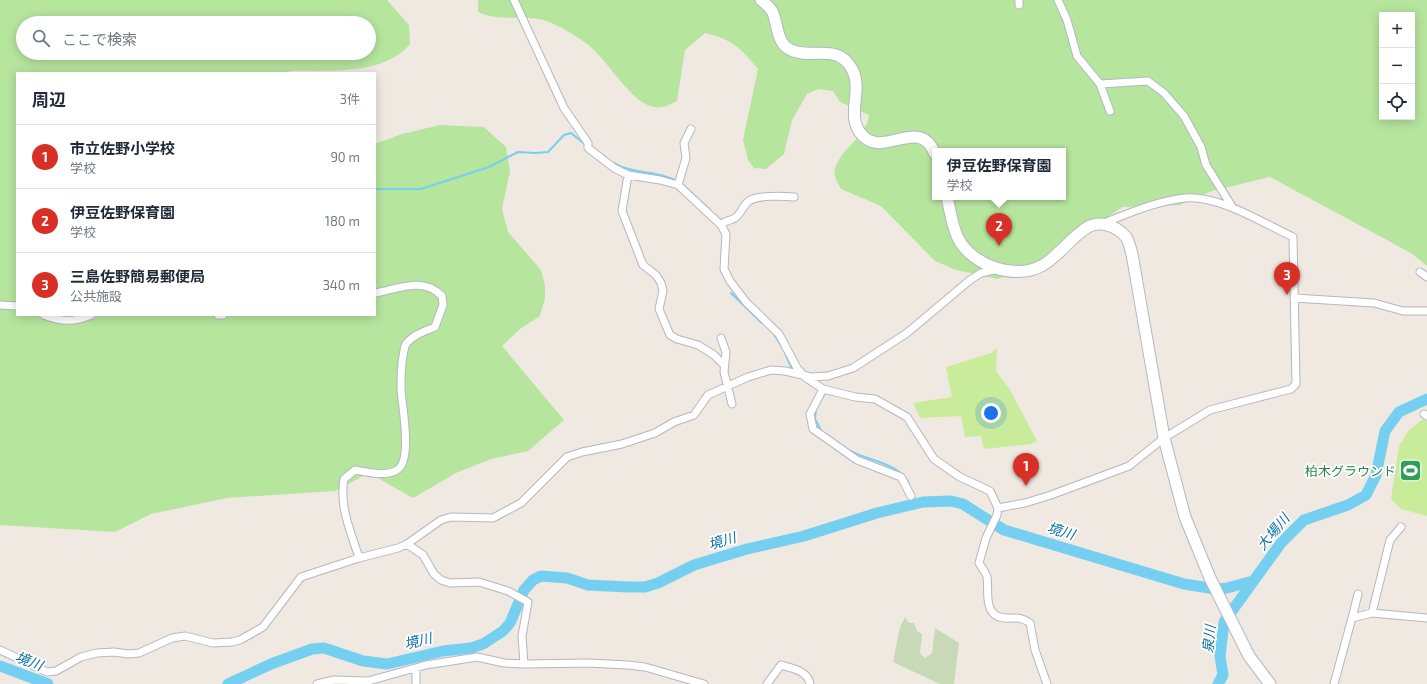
<!DOCTYPE html>
<html lang="ja">
<meta charset="utf-8">
<style>
:root{--surface:#fff;--page:#f2f2f3;--text:#1f2937;--muted:#747a83;--line:#e0e1e3;--accent:#d93025}
body{margin:0;font-family:"Exo 2","Noto Sans JP",sans-serif;background:var(--page);color:var(--text)}
.controls{position:absolute;right:12px;top:12px;display:grid;overflow:hidden;border-radius:0px;box-shadow:0 2px 10px #0003}
.controls button{width:36px;height:36px;display:grid;place-items:center;padding:0;border:0;border-bottom:1px solid var(--line);background:var(--surface);color:var(--text);font:20px sans-serif}
.you{position:absolute;left:991px;top:413px;width:14px;height:14px;margin:-10px;border:3px solid #fff;border-radius:50%;background:#1a73e8;box-shadow:0 0 0 6px #1a73e833}
.badge{display:grid;place-items:center;width:26px;height:26px;border-radius:50%;background:var(--accent);color:#fff;font-size:13px;font-weight:700}
.pin{position:absolute;translate:-50% -33px;filter:drop-shadow(0 1px 2px #0008)}
.pin::after{content:'';position:absolute;top:21px;width:14px;height:12px;background:inherit;clip-path:polygon(0 0,100% 0,50% 100%)}
.popup{position:absolute;left:932px;top:148px;width:134px;height:52px;box-sizing:border-box;display:grid;place-content:center;border-radius:0px;background:var(--surface);filter:drop-shadow(0 1px 3px #0005);font-size:13px;white-space:nowrap;color:var(--muted)}
.popup b{font-size:15px;color:var(--text)}
.popup::after{content:'';position:absolute;left:50%;top:100%;margin-left:-8px;border:8px solid transparent;border-top-color:var(--surface)}
.list{margin:0;padding:0;list-style:none}
h2{display:flex;justify-content:space-between;align-items:center;height:52px;margin:0;padding:0 16px;font-size:17px}
h2 small{font-size:13px;font-weight:400;color:var(--muted)}
.list li{display:grid;grid-template-columns:26px 1fr auto;gap:12px;align-items:center;box-sizing:border-box;height:64px;padding:0 16px;border-top:1px solid var(--line)}
.list b{display:block;font-size:15px;white-space:nowrap}
.list p{margin:0;font-size:13px;white-space:nowrap;color:var(--muted)}
.list em{font-size:13px;font-style:normal;color:var(--muted)}
.icon{flex:none;width:22px;height:22px;fill:none;stroke:currentColor;stroke-width:2;stroke-linecap:round;stroke-linejoin:round}
.map{position:relative;flex:none;width:1427px;height:684px;overflow:hidden}
.search{position:absolute;background:var(--surface);box-shadow:0 2px 10px #0003;left:16px;top:16px;width:360px;height:44px;display:flex;align-items:center;gap:10px;box-sizing:border-box;padding:0 14px;border-radius:22px;color:var(--muted);font-size:15px}
.panel{position:absolute;background:var(--surface);box-shadow:0 2px 10px #0003;left:16px;top:72px;width:360px;height:244px;border-radius:0px}
.map>svg:first-child{display:block}
.green{fill:#b6e59e;fill-rule:evenodd}
.cemetery{fill:#c8d9b8}
.pitch{fill:#c9ec9a}
.lines{fill:none;stroke-linecap:round;stroke-linejoin:round}
.stream{stroke:#75cff0;stroke-width:2}
.river{stroke:#75cff0;stroke-width:11}
.street-casing{stroke:#b4b7c1;stroke-width:9}
.secondary-casing{stroke:#b4b7c1;stroke-width:13}
.street{stroke:#fff;stroke-width:7}
.secondary{stroke:#fff;stroke-width:11}
.labels{text-anchor:middle;stroke-width:3.5;stroke-linejoin:round;paint-order:stroke}
.leisure-label{font-size:13px;fill:#27864d;stroke:#fff;text-anchor:end}
.water-label{font-size:14px;font-style:italic;fill:#0d6fa3;stroke:#fff}
</style>
<div class="map">
<svg width="1427" height="684" viewBox="0 0 1427 684">
<rect width="100%" height="100%" fill="#efe9e1"/>
<!-- green -->
<path class="green" d="M0,0H387L409,25L410,44C383,76 329,70 291,71L283,73H17V315H375V144L402,134L440,125L484,127L506,147L510,171L502,209L508,232L541,270L545,285V298L540,316L520,329L502,346L564,420L528,451L491,459L456,473L413,498L369,473L335,491L227,498L151,514L115,532L0,525ZM23,23H369V53H23Z
M478,0H1427V266L1411,253L1270,177L1212,191L1179,205L1122,207L1051,258L998,279L956,270L935,261L881,206L841,189C838,183 833,176 835,169C840,149 867,136 869,115L840,102L833,91L818,89L807,94L792,120L784,154L766,169L754,168L748,160L743,140L758,69C741,48 731,39 705,33L685,50L677,101C670,104 663,109 654,107C630,103 607,58 586,43C574,35 558,24 543,20C521,15 499,22 478,12ZM1382,15H1412V117H1382ZM935,151H1063V197H935Z"/>
<!-- cemetery -->
<path class="cemetery" d="M905,617L909,623H914L917,631L922,634L920,653L925,658L932,653L935,628L959,643L954,684H940L893,662L900,627Z"/>
<!-- pitch -->
<path class="pitch" d="M997,348L996,371L1010,390L1037,441L1031,444L984,449L981,436L965,437L961,416L920,418L913,403L952,397L946,367L991,353Z
M1423,419L1427,421V516L1401,509L1391,499L1399,446L1409,430Z"/>
<g class="lines">
<!-- stream -->
<path class="stream" d="M614,163C634,175 660,170 678,182
M682,184L709,209
M375,189H421L489,167L518,152L536,153L548,152L564,135L571,133L587,146
M724,224L729,232
M731,293L762,323
M774,334L783,349
M785,353L792,369
M820,401L824,395
M816,408L815,419L822,432
M847,449C866,461 899,462 909,484
M916,501L917,503"/>
<!-- river -->
<path class="river" d="M0,666L48,684
M228,684L271,664L312,649L324,648L363,661L387,664L443,651L471,648L483,644L503,631L510,623L524,590L533,580L541,576L567,578L588,585L628,587H645L658,583L694,565L747,549L804,536L877,513L923,502L951,501L963,504L1004,530L1184,584L1216,589L1227,588L1253,581
M1218,684L1223,675L1220,656L1224,622L1281,543L1304,520L1348,505L1366,495L1376,475L1385,431L1399,412L1427,399"/>
<defs>
<path id="street" d="M514,0L564,108L588,143V148L614,168L628,175L660,180L678,185L721,225L726,234L724,269L730,281L746,302L779,334L797,368L805,377L823,389L855,397L875,399L907,417L934,459L960,477L990,491L998,508L997,515L986,538L979,563C982,568 986,573 987,577C989,589 984,609 997,616C1009,622 1017,613 1030,623L1035,650L1047,684
M1058,0L1067,20L1077,56L1100,84L1148,81L1164,93L1184,116L1201,147L1206,165L1233,208
M1019,5V0
M1100,84L1110,111
M628,175L622,211L643,265L656,275L661,283L663,291L659,309L670,335L677,339L698,345L714,355L724,365
M678,185L686,158L684,143L691,129
M721,225C725,220 730,221 735,218C741,214 743,205 749,201C758,195 783,196 794,197
M1420,272L1427,277
M1294,298L1374,303L1403,311H1427
M0,305L17,306
M44,315C62,322 74,322 91,315
M218,315H223
M721,338L726,352L724,372L732,404
M823,389L810,414L813,429L857,460L901,477L911,496
M1424,414L1427,416
M998,508L1025,503L1051,495L1129,466L1164,438L1210,410L1291,389L1296,384L1293,237C1263,223 1219,195 1185,198C1157,201 1129,213 1104,223
M407,544L423,555L434,574L441,580L450,583L479,582L508,591L528,602L522,636L524,664
M359,558C351,532 339,507 344,479L355,470C367,472 386,477 397,470C413,461 402,406 401,389C401,378 401,366 403,356C404,352 404,347 406,344C413,335 425,331 435,327L443,305L442,296C423,276 398,289 375,293
M1372,613L1390,540L1401,527
M1352,618L1358,594
M0,650L47,672L56,671L81,657L97,653L114,652L128,654L139,653L172,638L185,636L213,643L232,642L240,640L263,627L301,577L359,558L398,548L407,544L441,520L451,517L493,518L521,503L567,457L582,452L622,444L655,433L674,422L694,415L708,395L748,377L771,370L785,371L811,377L828,376L853,368L907,333L970,280L981,273L998,269
M317,684L334,680L368,681L426,665L477,657L504,663L524,664L588,663L628,665L645,667L704,684
M416,684V668
M767,684L781,665C792,668 808,671 810,684
M1334,684L1352,618L1372,613L1427,618"/>
<path id="secondary" d="M761,0C766,4 771,8 773,13C778,26 777,44 791,50C811,60 837,42 852,69C864,91 844,117 863,136C884,158 920,115 935,154
M947,197C950,210 952,226 958,238C972,266 1016,281 1043,265C1060,255 1071,237 1088,227C1100,220 1117,226 1126,237C1129,241 1130,248 1132,254L1164,438L1185,517L1210,578L1249,656L1270,684"/>
</defs>
<!-- street casing -->
<use href="#street" class="street-casing"/>
<!-- secondary casing -->
<use href="#secondary" class="secondary-casing"/>
<!-- street -->
<use href="#street" class="street"/>
<!-- secondary -->
<use href="#secondary" class="secondary"/>
</g>
<!-- icons -->
<defs>
<symbol id="stadium-square" viewBox="-11 -11 22 22"><rect x="-9" y="-9" width="18" height="18" rx="4" fill="#2e9e5b" stroke="#fff"/><path d="M0-5a6.5 5 0 1 0 0 10a6.5 5 0 1 0 0-10ZM-3.5-1.8h7v3.6h-7Z" fill="#fff"/></symbol>
</defs>
<g fill-rule="evenodd">
<use href="#stadium-square" x="1398" y="458" width="25" height="25"/>
</g>
<g class="labels">
<!-- leisure labels -->
<g class="leisure-label">
<text x="1396" y="476">柏木グラウンド</text>
</g>
<!-- water labels -->
<g class="water-label">
<text transform="translate(1061 531) rotate(17)" y="5">境川</text>
<text transform="translate(1273 532) rotate(-50)" y="5">大場川</text>
<text transform="translate(722 541) rotate(-17)" y="5">境川</text>
<text transform="translate(1209 639) rotate(-84)" y="5">泉川</text>
<text transform="translate(418 641) rotate(-13)" y="5">境川</text>
<text transform="translate(29 661) rotate(21)" y="5">境川</text>
</g>
</g>
</svg>
<div class="controls">
<button>+</button>
<button>−</button>
<button><svg class="icon" aria-label="locate" viewBox="0 0 24 24"><circle cx="12" cy="12" r="6"/><path d="M12 2v4M12 18v4M2 12h4M18 12h4"/></svg></button>
</div>
<div class="you"></div>
<div class="pin badge" style="left:1026px;top:486px">1</div>
<div class="pin badge" style="left:999px;top:246px">2</div>
<div class="popup"><b>伊豆佐野保育園</b>学校</div>
<div class="pin badge" style="left:1287px;top:295px">3</div>
<div class="search"><svg class="icon" aria-label="search" viewBox="0 0 24 24"><circle cx="10" cy="10" r="6"/><path d="M15 15l6 6"/></svg>ここで検索</div>
<section class="panel">
<h2>周辺<small>3件</small></h2>
<ul class="list">
<li><span class="badge">1</span><div><b>市立佐野小学校</b><p>学校</p></div><em>90 m</em></li>
<li><span class="badge">2</span><div><b>伊豆佐野保育園</b><p>学校</p></div><em>180 m</em></li>
<li><span class="badge">3</span><div><b>三島佐野簡易郵便局</b><p>公共施設</p></div><em>340 m</em></li>
</ul>
</section>
</div>
